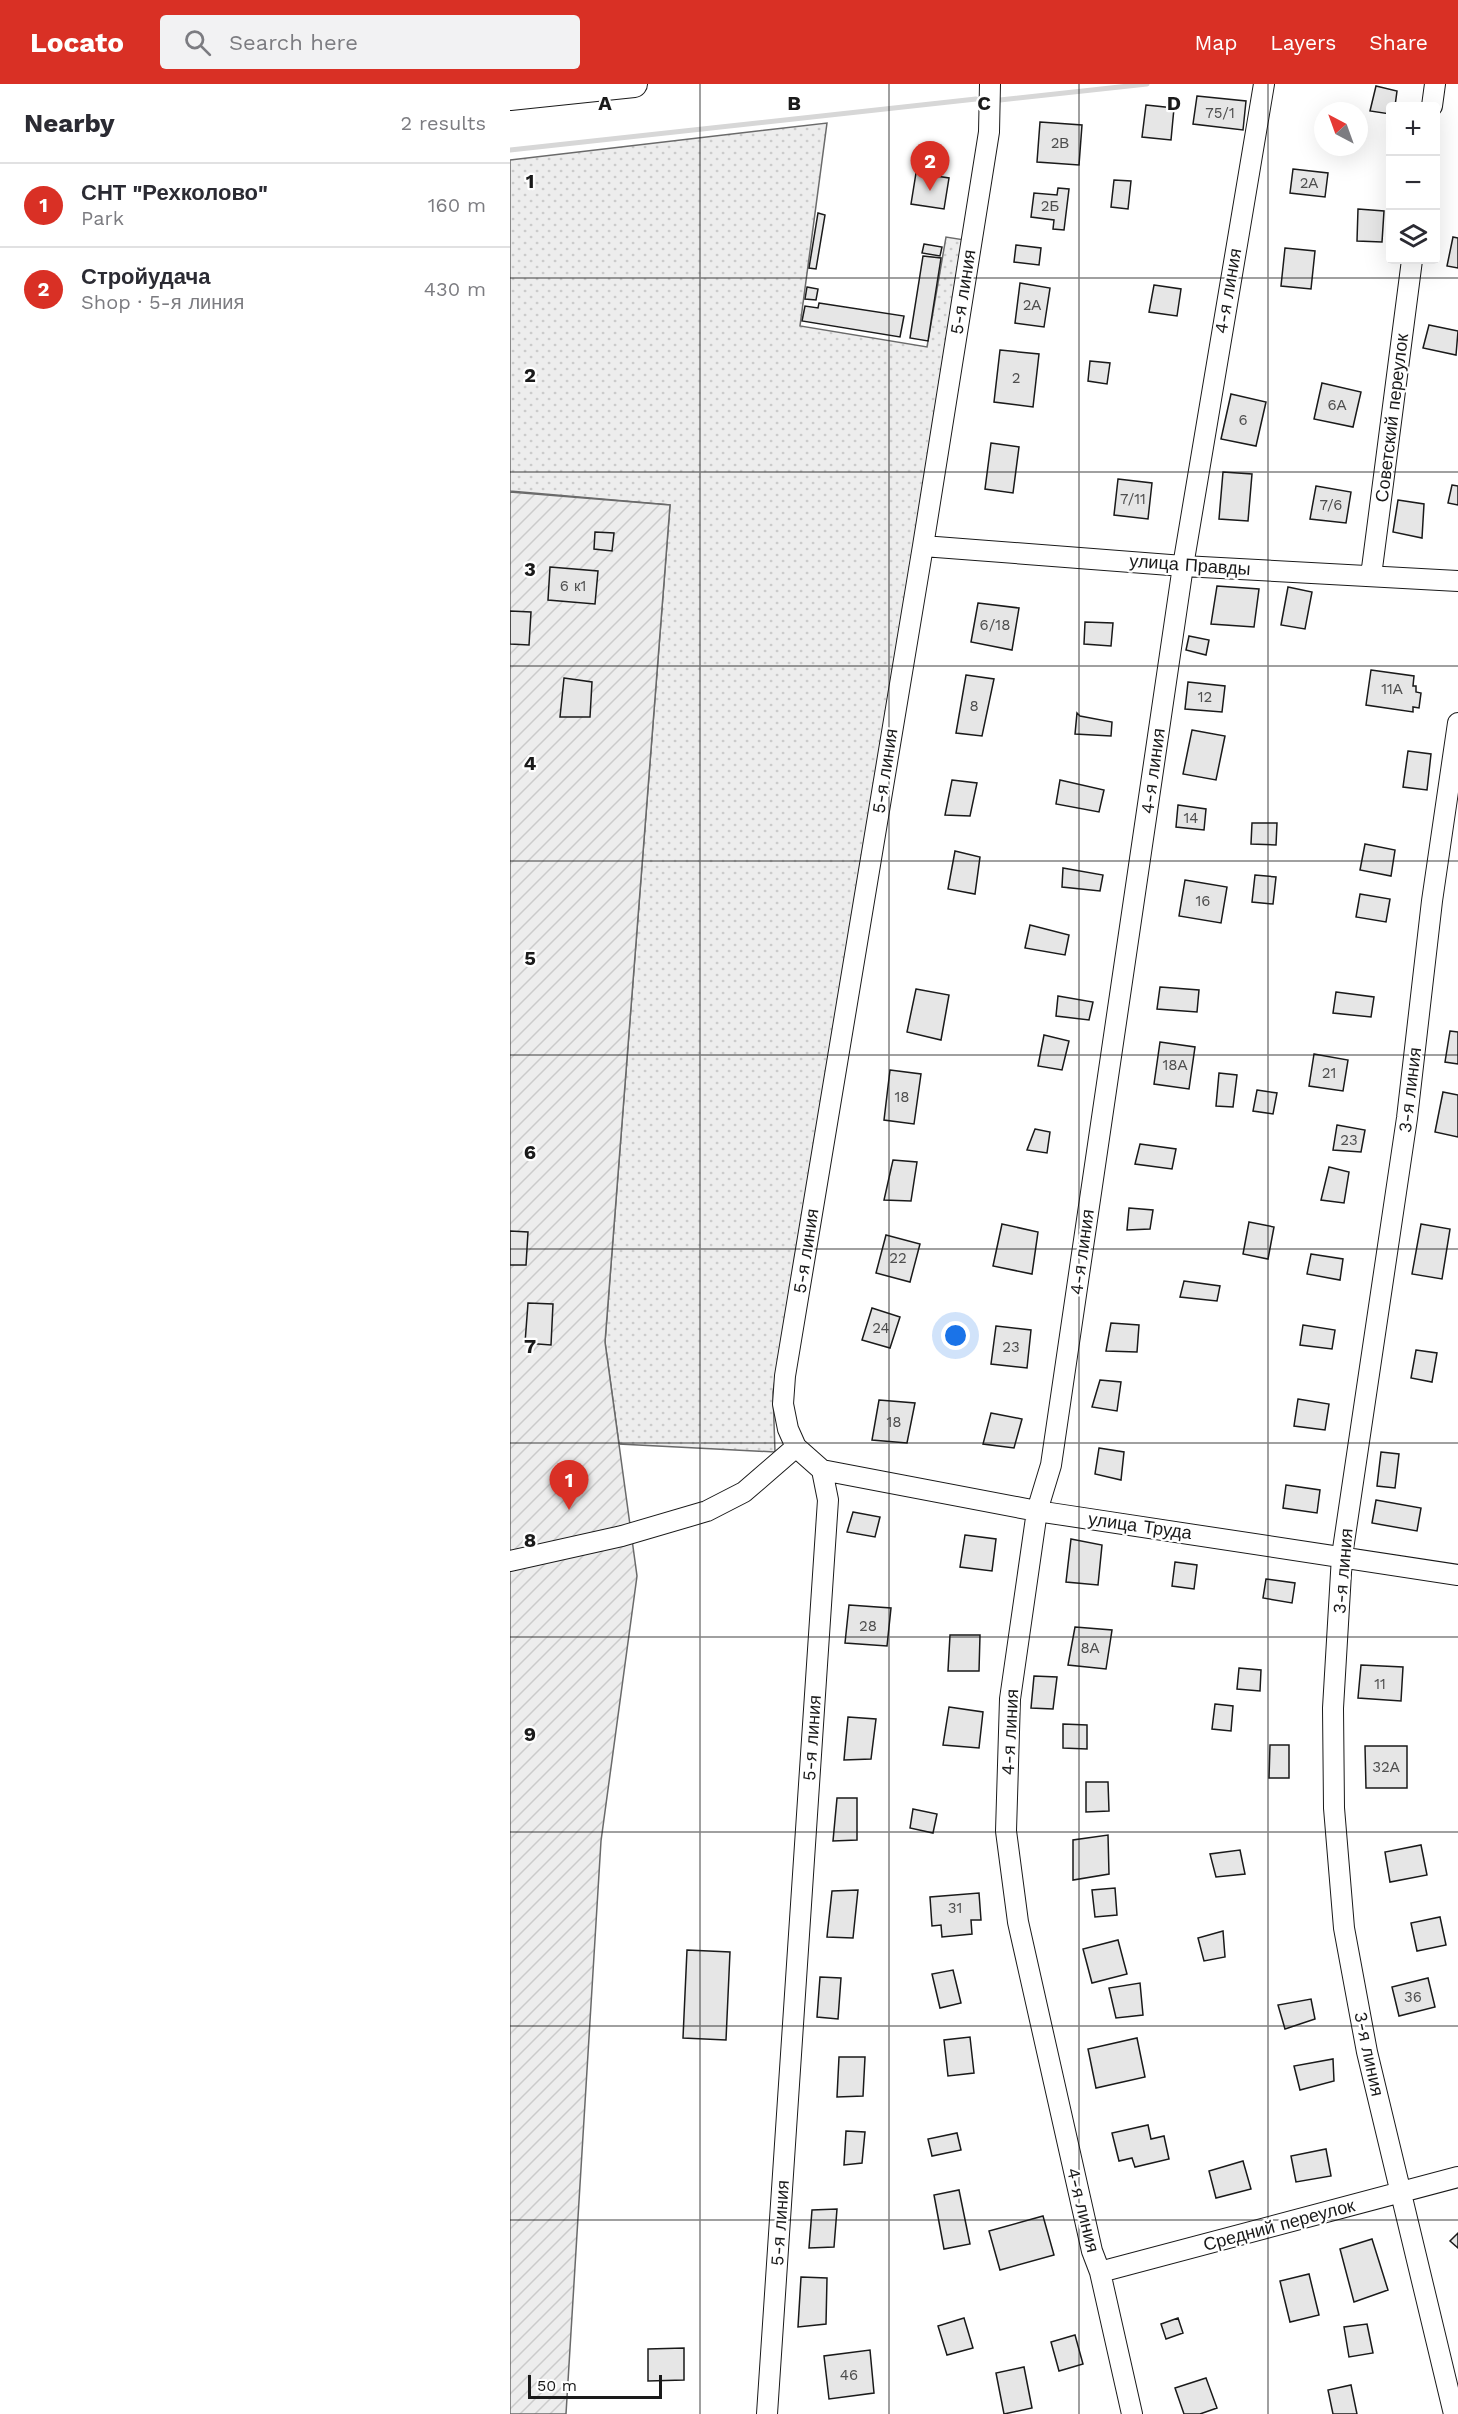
<!DOCTYPE html>
<meta charset="utf-8">
<style>
:root{--surface:#fff;--page:#f2f2f3;--text:#2b2b33;--muted:#7c7c81;--line:#e1e1e2;--accent:#d93025}
body{margin:0;font-family:"Work Sans",sans-serif;background:var(--page);color:var(--text)}
.controls{position:absolute;right:18px;top:18px;display:grid;overflow:hidden;border-radius:6px;box-shadow:0 6px 24px #0002}
.controls button{width:54px;height:54px;display:grid;place-items:center;padding:0;border:0;border-bottom:2px solid var(--line);background:var(--surface);color:var(--text);font:30px sans-serif}
.compass{position:absolute;left:804px;top:18px;width:54px;height:54px;border-radius:50%;background:var(--surface);box-shadow:0 6px 24px #0002;rotate:319deg}
.scale{position:absolute;left:18px;bottom:15px;width:134px;box-sizing:border-box;padding-left:6px;border:3px solid #1a1a1a;border-top:0;font-size:16px;line-height:21px;white-space:nowrap;color:#1a1a1a;-webkit-text-stroke:4px #fff;paint-order:stroke}
.you{position:absolute;left:446px;top:1252px;width:21px;height:21px;margin:-15px;border:4px solid #fff;border-radius:50%;background:#1a73e8;box-shadow:0 0 0 9px #1a73e833}
.badge{display:grid;place-items:center;width:39px;height:39px;border-radius:50%;background:var(--accent);color:#fff;font-size:20px;font-weight:700}
.pin{position:absolute;translate:-50% -50px;filter:drop-shadow(0 2px 3px #0008)}
.pin::after{content:'';position:absolute;top:32px;width:21px;height:18px;background:inherit;clip-path:polygon(0 0,100% 0,50% 100%)}
.list{margin:0;padding:0;list-style:none}
h2{display:flex;justify-content:space-between;align-items:center;height:78px;margin:0;padding:0 24px;font-size:26px}
h2 small{font-size:20px;font-weight:400;color:var(--muted)}
.list li{display:grid;grid-template-columns:39px 1fr auto;gap:18px;align-items:center;box-sizing:border-box;height:84px;padding:0 24px;border-top:2px solid var(--line)}
.list b{display:block;font-size:22px;white-space:nowrap}
.list p{margin:0;font-size:20px;white-space:nowrap;color:var(--muted)}
.list em{font-size:20px;font-style:normal;color:var(--muted)}
.icon{flex:none;width:33px;height:33px;fill:none;stroke:currentColor;stroke-width:2;stroke-linecap:round;stroke-linejoin:round}
.map{position:relative;flex:none;width:948px;height:2330px;overflow:hidden}
header{display:flex;align-items:center;gap:36px;box-sizing:border-box;height:84px;padding:0 30px;background:var(--accent);color:#fff}
header strong{font-size:28px}
nav{display:flex;gap:33px;margin-inline-start:auto;font-size:21px}
.search{width:420px;height:54px;background:var(--page);display:flex;align-items:center;gap:15px;box-sizing:border-box;padding:0 21px;border-radius:6px;color:var(--muted);font-size:22px}
main{display:flex}
aside{flex:1;background:var(--surface)}
.map>svg:first-child{display:block}
.grass{fill:url(#grass-dots);stroke:#6a6a6a;stroke-width:1.5}
.garden{fill:url(#garden-furrows);stroke:#6a6a6a;stroke-width:1.5}
.lines{fill:none;stroke-linecap:round;stroke-linejoin:round}
.stream{stroke:#d7d7d7;stroke-width:5}
.building{fill:#e6e6e6;stroke:#1a1a1a;stroke-width:1.5}
.minor-casing{stroke:#1a1a1a;stroke-width:22}
.major-casing{stroke:#1a1a1a;stroke-width:28}
.minor{stroke:#fff;stroke-width:20}
.major{stroke:#fff;stroke-width:26}
.grid{fill:none;stroke:#1a1a1a;stroke-width:1.5;stroke-opacity:0.55}
.labels{text-anchor:middle;stroke-width:4.5;stroke-linejoin:round;paint-order:stroke}
.number-label{font-size:15px;fill:#4d4d4d}
.street-label{font-size:18px;fill:#1a1a1a;stroke:#fff}
.grid-label{font-size:20px;text-anchor:middle;font-weight:bold;fill:#1a1a1a;stroke:#fff;stroke-width:4.5;stroke-linejoin:round;paint-order:stroke}
</style>
<header>
<strong>Locato</strong>
<div class="search"><svg class="icon" aria-label="search" viewBox="0 0 24 24"><circle cx="10" cy="10" r="6"/><path d="M15 15l6 6"/></svg>Search here</div>
<nav><a>Map</a><a>Layers</a><a>Share</a></nav>
</header>
<main>
<aside>
<h2>Nearby<small>2 results</small></h2>
<ul class="list">
<li><span class="badge">1</span><div><b>СНТ &quot;Рехколово&quot;</b><p>Park</p></div><em>160 m</em></li>
<li><span class="badge">2</span><div><b>Стройудача</b><p>Shop · 5-я линия</p></div><em>430 m</em></li>
</ul>
</aside>
<div class="map">
<svg width="948" height="2330" viewBox="0 0 948 2330">
<defs>
<pattern id="grass-dots" width="8" height="8" patternUnits="userSpaceOnUse" patternTransform="scale(1.5)"><rect width="8" height="8" fill="#ededed"/><path d="M2 2h.1M6 6h.1" fill="none" stroke="#cbcbcb" stroke-width="1.8" stroke-linecap="round"/></pattern>
<pattern id="garden-furrows" width="10" height="10" patternUnits="userSpaceOnUse" patternTransform="scale(1.5)"><rect width="10" height="10" fill="#ededed"/><path d="M-1 1l2-2M0 10L10 0M9 11l2-2" fill="none" stroke="#cbcbcb"/></pattern>
</defs>
<rect width="100%" height="100%" fill="#fff"/>
<!-- grass -->
<path class="grass" d="M317,39L290,242L417,263L436,153L455,156L263,1308L265,1368L109,1360L95,1258L160,421L0,407V76Z"/>
<!-- garden -->
<path class="garden" d="M0,408L160,421L95,1258L127,1492L91,1757L56,2330H0Z"/>
<g class="lines">
<!-- stream -->
<path class="stream" d="M490,16L637,0
M0,66L466,15"/>
</g>
<!-- building -->
<path class="building" d="M866,2L887,7L885,22H880V30L860,27Z
M687,12L736,17L733,46L683,40Z
M636,21L664,24L661,56L632,53Z
M530,38L572,41L569,81L527,78Z
M783,85L818,89L815,113L780,109Z
M406,89L439,94L434,125L401,120Z
M604,96L621,97L618,125L601,123Z
M548,104L559,105L554,146L543,145L544,136L521,133L524,109L547,111Z
M848,125L874,127L872,158L847,157Z
M308,129L315,131L306,185L299,184Z
M943,153L948,154V184L937,182Z
M414,160L432,163L430,172L412,169Z
M506,161L531,164L529,181L504,178Z
M775,164L805,167L801,205L771,202Z
M413,172L431,174L418,257L400,254Z
M510,199L540,204L534,243L505,239Z
M644,201L671,205L667,232L639,228Z
M297,203L308,205L306,216L295,215Z
M309,219L394,232L390,253L292,237L295,222L308,224Z
M919,241L948,247L946,271L913,264Z
M490,266L529,270L523,323L484,318Z
M580,277L600,279L597,300L578,297Z
M812,299L851,308L843,343L804,335Z
M721,310L756,318L746,362L711,355Z
M481,359L509,363L503,409L475,405Z
M713,388L742,390L738,437L709,435Z
M608,395L642,399L638,435L604,431Z
M942,401L948,402V421L938,419Z
M806,402L841,408L836,439L800,435Z
M888,416L914,420L912,454L883,448Z
M85,448L104,449L102,467L84,465Z
M40,483L88,487L85,520L38,516Z
M707,502L749,505L744,543L701,540Z
M778,503L802,508L795,545L771,541Z
M468,519L509,524L502,566L461,558Z
M0,527L21,528L19,561L0,560Z
M575,538L603,539L601,562L574,560Z
M679,552L699,556L696,571L676,566Z
M861,586L904,592L903,602H906V608L911,609L909,624L903,623V628L856,621Z
M456,591L484,595L472,652L446,649Z
M54,594L82,598L80,633H50Z
M678,598L715,602L712,628L675,625Z
M567,629L570,632L602,638L601,652L565,650Z
M682,646L715,652L706,696L673,690Z
M898,667L921,670L917,706L893,703Z
M442,696L467,699L460,732L435,731Z
M550,696L594,706L589,728L546,720Z
M668,721L696,725L694,746L666,743Z
M742,739H767L766,761L741,760Z
M855,760L885,766L881,792L850,786Z
M445,767L470,773L465,810L438,805Z
M553,784L593,791L590,807L552,803Z
M745,791L766,793L763,820L742,818Z
M675,796L717,803L711,839L669,832Z
M850,810L880,815L876,838L846,833Z
M520,841L559,851L555,871L515,864Z
M650,903L689,906L687,928L647,925Z
M406,905L439,911L431,956L397,948Z
M826,908L864,913L861,933L823,929Z
M548,912L583,918L579,936L546,932Z
M940,947L948,948V980L935,978Z
M534,951L559,957L552,986L528,982Z
M650,958L685,963L679,1005L644,1000Z
M804,970L838,976L833,1007L799,1002Z
M380,986L411,990L404,1040L374,1036Z
M709,989L727,991L723,1023L706,1022Z
M747,1006L767,1009L763,1030L743,1027Z
M933,1008L948,1011V1053L925,1048Z
M827,1041L855,1046L851,1068L823,1066Z
M525,1045L540,1048L537,1069L517,1066Z
M630,1060L666,1065L662,1085L625,1080Z
M383,1076L407,1078L401,1117L374,1116Z
M819,1083L839,1088L834,1119L811,1116Z
M619,1124L643,1126L640,1145L617,1146Z
M739,1138L764,1143L758,1175L733,1170Z
M492,1140L528,1148L522,1190L483,1182Z
M911,1140L940,1145L932,1195L902,1190Z
M0,1147L18,1148L16,1181H0Z
M376,1151L410,1160L400,1198L366,1189Z
M801,1170L833,1175L830,1196L797,1190Z
M674,1197L710,1202L707,1217L670,1213Z
M18,1219L43,1220L41,1261L15,1259Z
M362,1224L390,1233L380,1264L352,1256Z
M601,1239L629,1241L627,1268L596,1267Z
M793,1241L825,1246L822,1265L790,1261Z
M486,1242L521,1246L517,1284L481,1280Z
M906,1266L927,1269L922,1298L901,1294Z
M590,1296L611,1298L607,1327L582,1323Z
M788,1315L819,1320L815,1346L784,1342Z
M369,1316L405,1319L397,1359L362,1356Z
M481,1329L512,1335L504,1364L473,1360Z
M589,1364L614,1368L611,1396L585,1390Z
M871,1368L889,1370L885,1404L867,1402Z
M776,1401L810,1406L807,1429L773,1424Z
M866,1416L911,1424L907,1447L862,1439Z
M343,1428L370,1433L365,1453L337,1448Z
M455,1451L486,1455L482,1487L450,1483Z
M561,1455L592,1461L588,1501L556,1498Z
M665,1478L687,1481L684,1505L662,1502Z
M756,1495L785,1499L782,1519L753,1514Z
M339,1521L381,1524L377,1562L335,1559Z
M565,1543L602,1546L596,1585L558,1581Z
M440,1551H470L469,1587H438Z
M851,1581L893,1583L891,1617L848,1614Z
M729,1584L751,1586L750,1607L727,1605Z
M524,1592L547,1593L543,1625L521,1624Z
M705,1620L723,1622L721,1647L702,1645Z
M439,1623L473,1628L469,1664L433,1661Z
M338,1633L366,1635L361,1675L334,1676Z
M553,1640L577,1641V1665L553,1664Z
M760,1661H779V1694H759Z
M855,1662H897V1704H856Z
M576,1698H598L599,1727L576,1728Z
M327,1714H347V1756L323,1757Z
M403,1725L427,1730L423,1749L400,1744Z
M598,1751L599,1790L563,1796V1756Z
M911,1761L917,1791L880,1798L875,1768Z
M730,1766L735,1790L706,1793L700,1770Z
M605,1804L607,1831L585,1833L582,1806Z
M348,1806L343,1854L317,1853L322,1807Z
M469,1809L471,1836H461L462,1850L432,1853L431,1841L422,1842L420,1813Z
M930,1833L936,1861L907,1867L901,1839Z
M713,1847L715,1873L694,1877L688,1854Z
M608,1856L617,1890L582,1899L573,1865Z
M177,1866L220,1868L216,1956L173,1954Z
M443,1886L451,1919L430,1924L422,1890Z
M310,1893L331,1894L328,1935L307,1933Z
M918,1894L925,1923L889,1932L882,1903Z
M630,1899L633,1931L606,1934L599,1904Z
M801,1915L805,1935L775,1945L768,1921Z
M460,1953L464,1989L438,1992L434,1956Z
M627,1954L635,1993L586,2004L578,1965Z
M329,1973H355L353,2012L327,2013Z
M823,1975L824,1997L790,2006L784,1982Z
M638,2041L641,2055L654,2052L659,2075L625,2083L622,2074L609,2077L602,2049Z
M336,2047L355,2048L352,2079L334,2081Z
M447,2049L451,2066L422,2072L418,2055Z
M816,2065L821,2092L786,2098L781,2072Z
M733,2077L741,2105L706,2114L699,2087Z
M449,2106L460,2160L434,2165L424,2111Z
M327,2125L324,2163L299,2164L302,2126Z
M533,2132L544,2171L490,2186L479,2147Z
M948,2149V2164L940,2157Z
M862,2155L878,2206L844,2218L830,2165Z
M799,2190L809,2231L780,2238L770,2197Z
M291,2193L317,2194L316,2240L288,2243Z
M454,2234L463,2264L437,2271L428,2242Z
M668,2234L673,2249L656,2255L651,2240Z
M857,2240L863,2269L839,2273L834,2243Z
M565,2251L573,2280L549,2287L541,2258Z
M174,2264V2296L138,2297V2265Z
M360,2266L364,2309L319,2315L314,2272Z
M514,2283L522,2324L494,2330L486,2289Z
M696,2294L707,2324L690,2330H674L665,2304Z
M841,2301L847,2330H823L818,2306Z"/>
<g class="lines">
<defs>
<path id="minor" d="M922,22L925,0
M413,462L673,482L948,497
M861,492L902,176
M312,1386L527,1427L948,1491
M0,1477L112,1452L197,1427L234,1408L286,1363
M590,2188L948,2093
M257,2330L318,1416L312,1386L286,1363L278,1345L273,1320L275,1292L413,462L479,48L480,0
M622,2330L590,2188L582,2167L508,1838L496,1747L500,1615L527,1427L541,1381L673,482L754,0
M944,2330L857,1968L834,1844L824,1724L823,1624L832,1472L897,1034L922,817L948,639"/>
<path id="major" d="M0,13L124,0"/>
</defs>
<!-- minor casing -->
<use href="#minor" class="minor-casing"/>
<!-- major casing -->
<use href="#major" class="major-casing"/>
<!-- minor -->
<use href="#minor" class="minor"/>
<!-- major -->
<use href="#major" class="major"/>
</g>
<!-- grid -->
<path class="grid" d="M190,0V2330M379,0V2330M569,0V2330M758,0V2330M0,194H948M0,388H948M0,582H948M0,777H948M0,971H948M0,1165H948M0,1359H948M0,1553H948M0,1748H948M0,1942H948M0,2136H948"/>
<g class="labels">
<!-- number labels -->
<g class="number-label">
<text x="710" y="34">75/1</text>
<text x="550" y="64">2В</text>
<text x="799" y="104">2А</text>
<text x="540" y="127">2Б</text>
<text x="522" y="226">2А</text>
<text x="506" y="299">2</text>
<text x="827" y="326">6А</text>
<text x="733" y="341">6</text>
<text x="623" y="420">7/11</text>
<text x="821" y="426">7/6</text>
<text x="63" y="507">6 к1</text>
<text x="485" y="546">6/18</text>
<text x="882" y="610">11А</text>
<text x="695" y="618">12</text>
<text x="464" y="627">8</text>
<text x="681" y="739">14</text>
<text x="693" y="822">16</text>
<text x="665" y="986">18А</text>
<text x="819" y="994">21</text>
<text x="392" y="1018">18</text>
<text x="839" y="1061">23</text>
<text x="388" y="1179">22</text>
<text x="371" y="1249">24</text>
<text x="501" y="1268">23</text>
<text x="384" y="1343">18</text>
<text x="358" y="1547">28</text>
<text x="580" y="1569">8А</text>
<text x="870" y="1605">11</text>
<text x="876" y="1688">32А</text>
<text x="445" y="1829">31</text>
<text x="903" y="1918">36</text>
<text x="339" y="2296">46</text>
</g>
<!-- street labels -->
<g class="street-label">
<text transform="translate(718 207) rotate(-80)" y="6">4-я линия</text>
<text transform="translate(453 208) rotate(-81)" y="6">5-я линия</text>
<text transform="translate(882 334) rotate(-83)" y="6">Советский переулок</text>
<text transform="translate(680 481) rotate(4)" y="6">улица Правды</text>
<text transform="translate(375 687) rotate(-81)" y="6">5-я линия</text>
<text transform="translate(643 687) rotate(-82)" y="6">4-я линия</text>
<text transform="translate(900 1006) rotate(-83)" y="6">3-я линия</text>
<text transform="translate(296 1167) rotate(-81)" y="6">5-я линия</text>
<text transform="translate(572 1168) rotate(-82)" y="6">4-я линия</text>
<text transform="translate(630 1442) rotate(8)" y="6">улица Труда</text>
<text transform="translate(833 1487) rotate(-85)" y="6">3-я линия</text>
<text transform="translate(500 1648) rotate(-87)" y="6">4-я линия</text>
<text transform="translate(302 1654) rotate(-86)" y="6">5-я линия</text>
<text transform="translate(859 1970) rotate(78)" y="6">3-я линия</text>
<text transform="translate(573 2126) rotate(76)" y="6">4-я линия</text>
<text transform="translate(270 2139) rotate(-86)" y="6">5-я линия</text>
<text transform="translate(769 2141) rotate(-15)" y="6">Средний переулок</text>
</g>
</g>
<g class="grid-label">
<text x="95" y="26">A</text>
<text x="284" y="26">B</text>
<text x="474" y="26">C</text>
<text x="664" y="26">D</text>
<text x="20" y="104">1</text>
<text x="20" y="298">2</text>
<text x="20" y="492">3</text>
<text x="20" y="686">4</text>
<text x="20" y="881">5</text>
<text x="20" y="1075">6</text>
<text x="20" y="1269">7</text>
<text x="20" y="1463">8</text>
<text x="20" y="1657">9</text>
</g>
</svg>
<div class="controls">
<button>+</button>
<button>−</button>
<button><svg class="icon" aria-label="layers" viewBox="0 0 24 24"><path d="M12 4l9 5-9 5-9-5zM3 14l9 5 9-5"/></svg></button>
</div>
<svg class="compass" viewBox="-18 -18 36 36"><path d="M0-13l5 13h-10z" fill="#e53935"/><path d="M0 13l5-13h-10z" fill="#7c7c81"/></svg>
<div class="scale">50 m</div>
<div class="you"></div>
<div class="pin badge" style="left:59px;top:1426px">1</div>
<div class="pin badge" style="left:420px;top:107px">2</div>
</div>
</main>
